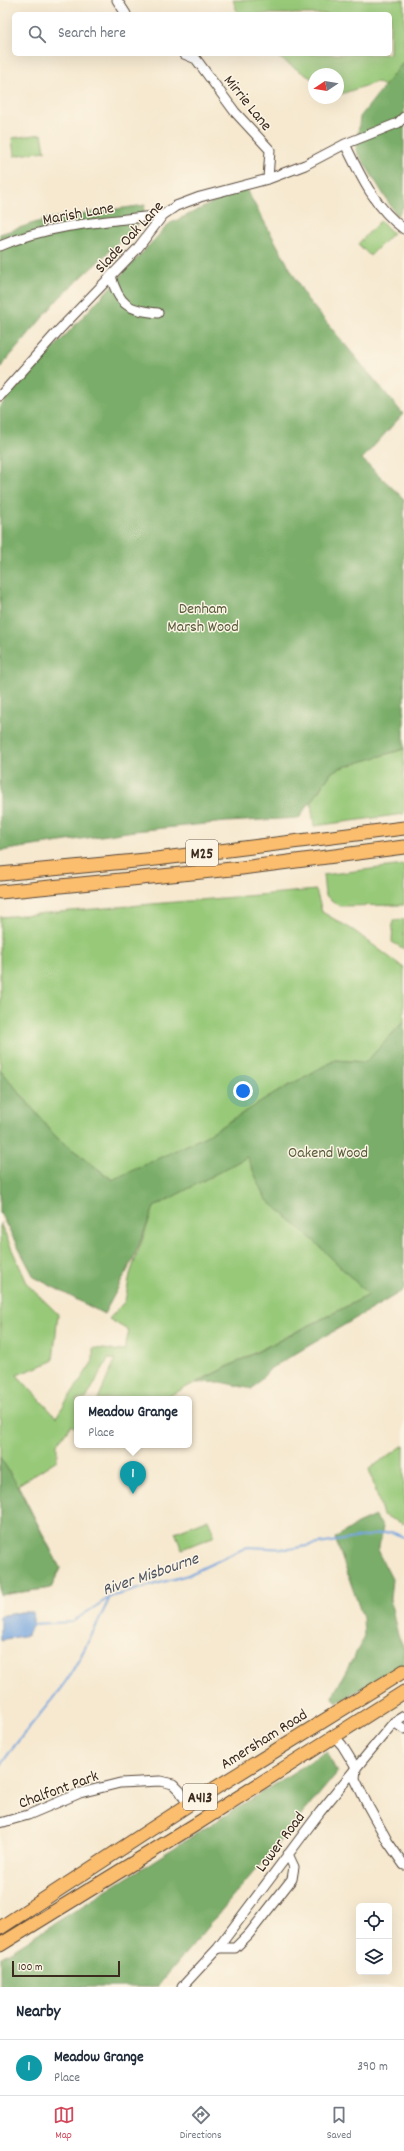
<!DOCTYPE html>
<style>
:root{--surface:#fff;--page:#f6f6f7;--text:#1f2937;--muted:#747a83;--line:#e0e1e3;--accent:#d1495b}
body{margin:0;font-family:Dekko,sans-serif;background:var(--page);color:var(--text)}
.controls{position:absolute;right:12px;bottom:12px;display:grid;overflow:hidden;border-radius:6px;box-shadow:0 4px 16px #0002}
.controls button{width:36px;height:36px;display:grid;place-items:center;padding:0;border:0;border-bottom:1px solid var(--line);background:var(--surface);color:var(--text);font:20px sans-serif}
.compass{position:absolute;left:308px;top:68px;width:36px;height:36px;border-radius:50%;background:var(--surface);box-shadow:0 4px 16px #0002;rotate:258deg}
.scale{position:absolute;left:12px;bottom:10px;width:108px;box-sizing:border-box;padding-left:4px;border:2px solid #3b2a1e;border-top:0;font-size:11px;line-height:14px;white-space:nowrap;color:#3b2a1e;-webkit-text-stroke:3px #fcf5e5;paint-order:stroke}
.you{position:absolute;left:243px;top:1091px;width:14px;height:14px;margin:-10px;border:3px solid #fff;border-radius:50%;background:#1a73e8;box-shadow:0 0 0 6px #1a73e833}
.badge{display:grid;place-items:center;width:26px;height:26px;border-radius:50%;background:var(--accent);color:#fff;font-size:13px;font-weight:700}
.pin{position:absolute;translate:-50% -33px;filter:drop-shadow(0 1px 2px #0008)}
.pin::after{content:'';position:absolute;top:21px;width:14px;height:12px;background:inherit;clip-path:polygon(0 0,100% 0,50% 100%)}
.popup{position:absolute;left:74px;top:1396px;width:118px;height:52px;box-sizing:border-box;display:grid;place-content:center;border-radius:6px;background:var(--surface);filter:drop-shadow(0 1px 3px #0005);font-size:13px;white-space:nowrap;color:var(--muted)}
.popup b{font-size:15px;color:var(--text)}
.popup::after{content:'';position:absolute;left:50%;top:100%;margin-left:-8px;border:8px solid transparent;border-top-color:var(--surface)}
.list{margin:0;padding:0;list-style:none}
h2{display:flex;justify-content:space-between;align-items:center;height:52px;margin:0;padding:0 16px;font-size:17px}
h2 small{font-size:13px;font-weight:400;color:var(--muted)}
.list li{display:grid;grid-template-columns:26px 1fr auto;gap:12px;align-items:center;box-sizing:border-box;height:56px;padding:0 16px;border-top:1px solid var(--line)}
.list b{display:block;font-size:15px;white-space:nowrap}
.list p{margin:0;font-size:13px;white-space:nowrap;color:var(--muted)}
.list em{font-size:13px;font-style:normal;color:var(--muted)}
.icon{flex:none;width:22px;height:22px;fill:none;stroke:currentColor;stroke-width:2;stroke-linecap:round;stroke-linejoin:round}
.map{position:relative;flex:none;width:404px;height:1987px;overflow:hidden}
.search{position:absolute;background:var(--surface);box-shadow:0 4px 16px #0002;left:12px;right:12px;top:12px;height:44px;display:flex;align-items:center;gap:10px;box-sizing:border-box;padding:0 14px;border-radius:6px;color:var(--muted);font-size:15px}
.sheet{height:108px;background:var(--surface)}
nav{display:flex;justify-content:space-around;align-items:center;box-sizing:border-box;height:56px;border-top:1px solid var(--line);background:var(--surface);font-size:11px;color:var(--muted)}
nav a{display:grid;justify-items:center;gap:2px}
nav .on{color:var(--accent)}
.map>svg:first-child{display:block}
.green{fill:#98c979;stroke:#6a7a4c}
.forest{fill:#7aad69;stroke:#5a6c44}
.water{fill:#76a5df;stroke:#58687e}
.lines{fill:none;stroke-linecap:round;stroke-linejoin:round}
.stream{stroke:#76a5df;stroke-width:2}
.minor-casing{stroke:#574739;stroke-width:11}
.highway-casing{stroke:#574739;stroke-width:15}
.minor{stroke:#fff;stroke-width:9}
.highway{stroke:#fbbd6e;stroke-width:13}
.labels{text-anchor:middle;stroke-width:3;stroke-linejoin:round;paint-order:stroke}
.shield{fill:#fcf5e5;stroke:#75675a;stroke-width:1}
.shield-label{font-size:15px;font-weight:bold;fill:#3b2a1e}
.street-label{font-size:16px;fill:#3b2a1e;stroke:#fcf5e5}
.park-label{font-size:16px;fill:#575a39;stroke:#fcf5e5}
.water-label{font-size:17px;font-style:italic;fill:#505562;stroke:#fcf5e5}
</style>
<div class="map">
<svg width="404" height="1987" viewBox="0 0 404 1987">
<rect width="100%" height="100%" fill="#fcf5e5"/>
<filter id="ink" filterUnits="userSpaceOnUse"><feTurbulence type="fractalNoise" baseFrequency=".025" numOctaves="2"/><feDisplacementMap in="SourceGraphic" scale="8" xChannelSelector="R" yChannelSelector="G"/><feConvolveMatrix kernelMatrix="1 2 1 2 8 2 1 2 1" color-interpolation-filters="sRGB"/></filter>
<filter id="wash" filterUnits="userSpaceOnUse"><feTurbulence type="fractalNoise" baseFrequency=".012" numOctaves="4" result="noise"/><feDisplacementMap in="SourceGraphic" scale="16" xChannelSelector="R" yChannelSelector="G"/><feGaussianBlur stdDeviation="0.9" result="paint"/><feColorMatrix in="noise" values="0 0 0 0 0 0 0 0 0 0 0 0 0 0 0 0 0 1.4 0 .05"/><feComposite in="paint" operator="in"/></filter>
<g filter="url(#wash)">
<rect width="100%" height="100%" fill="#f6e9d0"/>
<!-- green -->
<path class="green" d="M233,0H404V96L377,82L338,95V74H314V80L273,54H390V14H238Z
M42,134L45,151L14,156L12,138Z
M380,221L393,233L370,256L358,244Z
M404,749V814L314,826L311,803L332,772L337,769Z
M404,865V905L339,906L325,895L323,875Z
M316,890L322,912L353,930L404,968V1021L366,1062L335,1060L279,1091L204,1137L113,1180L56,1137L0,1069V917Z
M404,919V949L392,942L393,920Z
M247,1157L266,1199L314,1241L369,1295L163,1399H98L115,1360L108,1359L86,1399H77V1429L71,1425L57,1444V1460L18,1485L60,1568L51,1588L0,1595V1223L28,1285L58,1314L53,1361L17,1375L56,1417L93,1361V1348L124,1351L129,1331L109,1319L125,1301L130,1274L154,1207Z
M404,1445V1524L383,1515L369,1469Z
M208,1519L215,1536L182,1549L175,1532Z"/>
<!-- forest -->
<path class="forest" d="M404,61V206L397,216L356,150L360,117Z
M245,187L307,299L403,414L362,459L404,499V749L337,769L332,772L299,818L226,822L134,831L0,851V406L169,224Z
M145,205L142,221L59,298L0,368V234L47,219Z
M404,1021V1290L271,1368L252,1389L221,1382L196,1383L369,1295L314,1241L266,1199L247,1157L154,1207L133,1260L104,1314L34,1277L0,1213V1069L56,1137L112,1180L204,1137L279,1091L335,1060L366,1062Z
M0,1457L15,1481L60,1568L51,1588L0,1595Z
M375,1516L383,1527L378,1552L392,1579L390,1600L398,1635L404,1648V1665L337,1702L332,1697L364,1638L363,1618L335,1538L357,1524Z
M327,1751L337,1773L157,1987H0V1958Z"/>
<!-- water -->
<path class="water" d="M21,1612H33V1624L28,1635L0,1640V1616Z"/>
<g class="lines">
<!-- stream -->
<path class="stream" d="M31,1624L72,1622L110,1597L188,1575L247,1547L289,1549L391,1532L404,1537
M0,1766C20,1736 45,1710 66,1681C83,1655 97,1625 110,1597"/>
</g>
</g>
<g filter="url(#ink)">
<g class="lines">
<defs>
<path id="minor" d="M117,0L126,14
M184,54L196,59L235,112L270,150L268,179
M345,144C360,175 375,208 404,229
M0,246C51,224 108,221 163,215
M111,276C119,306 129,310 158,313
M0,396L59,330L137,249L163,215L176,206L200,197L268,179L305,165L345,144L398,123L404,117
M394,1722L404,1729
M334,1736L342,1745L356,1768L355,1779L368,1806L388,1842L404,1865
M0,1823L28,1815L80,1793L120,1783L160,1781L173,1784L180,1791L188,1805
M218,1948H235L249,1934L292,1879L294,1867L288,1854
M182,1987L218,1948L320,1812L356,1768L394,1722L404,1716"/>
<path id="highway" d="M0,874L156,859L404,828
M0,892L242,868L404,847
M0,1928L188,1805L404,1671
M0,1945L198,1823L404,1692"/>
</defs>
<!-- minor casing -->
<use href="#minor" class="minor-casing"/>
<!-- highway casing -->
<use href="#highway" class="highway-casing"/>
<!-- minor -->
<use href="#minor" class="minor"/>
<!-- highway -->
<use href="#highway" class="highway"/>
</g>
</g>
<g class="labels">
<!-- shield labels -->
<g class="shield">
<rect x="186" y="840" width="32" height="26" rx="3"/>
<rect x="183" y="1784" width="34" height="26" rx="3"/>
</g>
<g class="shield-label">
<text x="202" y="858">M25</text>
<text x="200" y="1802">A413</text>
</g>
<!-- street labels -->
<g class="street-label">
<text transform="translate(249 102) rotate(51)" y="6">Mirrie Lane</text>
<text transform="translate(78 212) rotate(-10)" y="6">Marish Lane</text>
<text transform="translate(128 236) rotate(-47)" y="6">Slade Oak Lane</text>
<text transform="translate(263 1738) rotate(-32)" y="6">Amersham Road</text>
<text transform="translate(58 1788) rotate(-20)" y="6">Chalfont Park</text>
<text transform="translate(279 1841) rotate(-53)" y="6">Lower Road</text>
</g>
<!-- park labels -->
<g class="park-label">
<text x="203" y="613">Denham<tspan x="203" dy="18">Marsh Wood</tspan></text>
<text x="328" y="1157">Oakend Wood</text>
</g>
<!-- water labels -->
<g class="water-label">
<text transform="translate(150 1573) rotate(-19)" y="6">River Misbourne</text>
</g>
</g>
</svg>
<div class="controls">
<button><svg class="icon" aria-label="locate" viewBox="0 0 24 24"><circle cx="12" cy="12" r="6"/><path d="M12 2v4M12 18v4M2 12h4M18 12h4"/></svg></button>
<button><svg class="icon" aria-label="layers" viewBox="0 0 24 24"><path d="M12 4l9 5-9 5-9-5zM3 14l9 5 9-5"/></svg></button>
</div>
<svg class="compass" viewBox="-18 -18 36 36"><path d="M0-13l5 13h-10z" fill="#e53935"/><path d="M0 13l5-13h-10z" fill="#747a83"/></svg>
<div class="scale">100 m</div>
<div class="you"></div>
<div class="pin badge" style="left:133px;top:1494px;background:#0f9aa8">1</div>
<div class="popup"><b>Meadow Grange</b>Place</div>
<div class="search"><svg class="icon" aria-label="search" viewBox="0 0 24 24"><circle cx="10" cy="10" r="6"/><path d="M15 15l6 6"/></svg>Search here</div>
</div>
<section class="sheet">
<h2>Nearby<small></small></h2>
<ul class="list">
<li><span class="badge" style="background:#0f9aa8">1</span><div><b>Meadow Grange</b><p>Place</p></div><em>390 m</em></li>
</ul>
</section>
<nav>
<a class="on"><svg class="icon" aria-label="map" viewBox="0 0 24 24"><path d="M3 6l6-2 6 2 6-2v14l-6 2-6-2-6 2zM9 4v14M15 6v14"/></svg>Map</a>
<a><svg class="icon" aria-label="directions" viewBox="0 0 24 24"><path d="M12 3l9 9-9 9-9-9zM9 14v-3h6M13 9l2 2-2 2"/></svg>Directions</a>
<a><svg class="icon" aria-label="saved" viewBox="0 0 24 24"><path d="M7 4h10v16l-5-4-5 4z"/></svg>Saved</a>
</nav>
